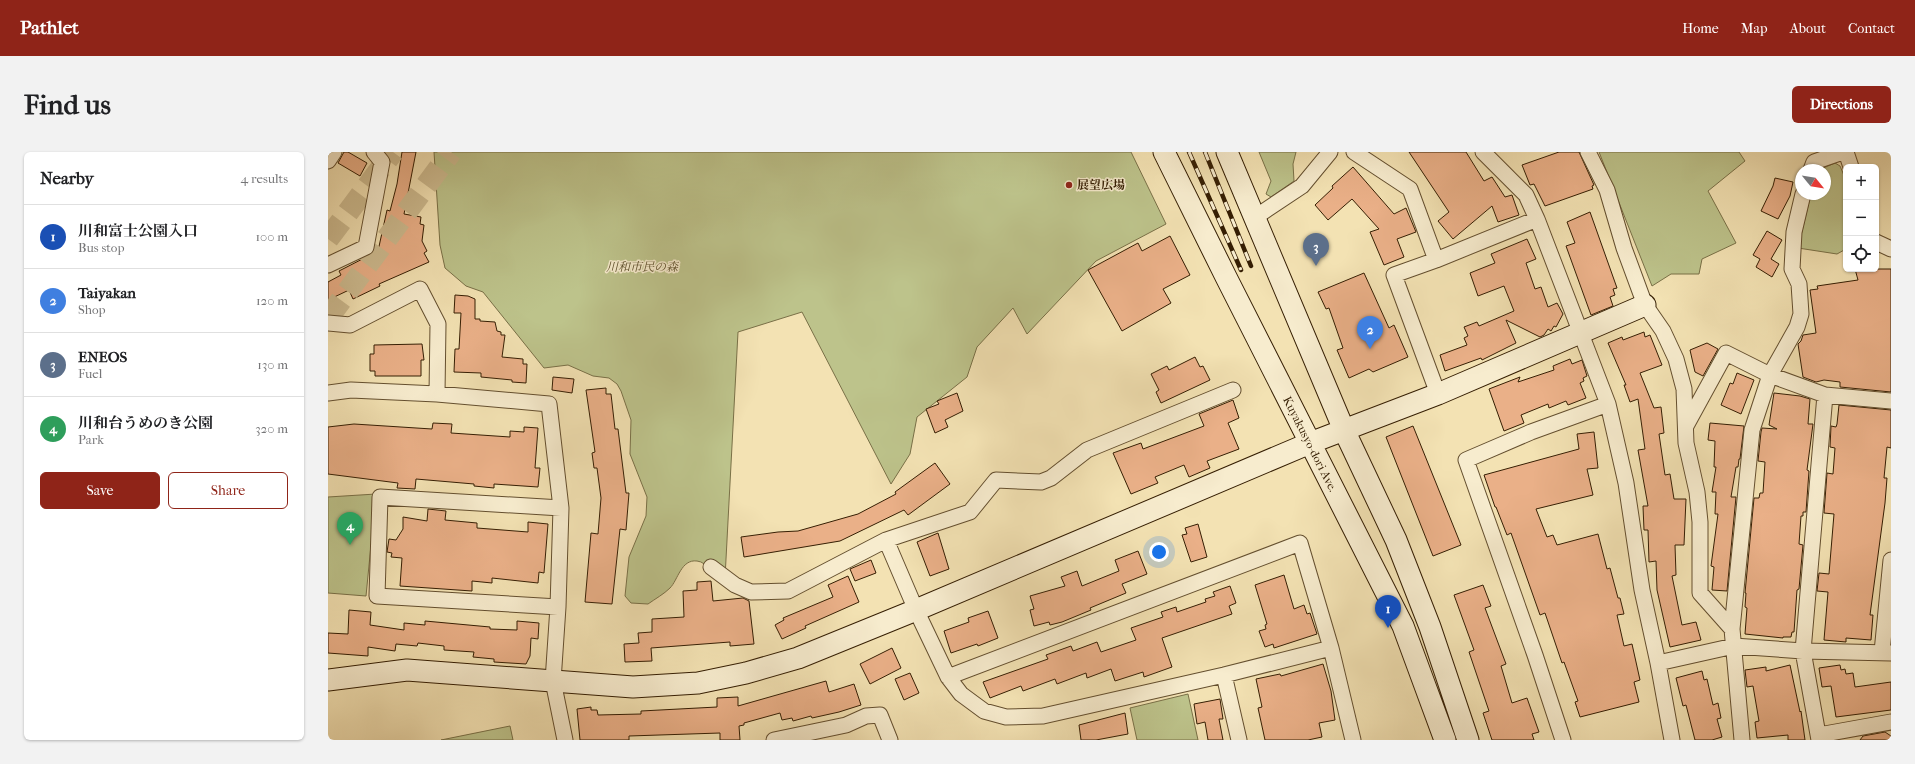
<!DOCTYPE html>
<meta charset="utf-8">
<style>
:root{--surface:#fff;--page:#f2f2f2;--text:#202124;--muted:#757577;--line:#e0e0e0;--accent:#8f2418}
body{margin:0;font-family:"IM FELL French Canon","Noto Serif JP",serif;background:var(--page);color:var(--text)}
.controls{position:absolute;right:12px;top:12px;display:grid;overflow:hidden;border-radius:6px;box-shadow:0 1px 3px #0004}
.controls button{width:36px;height:36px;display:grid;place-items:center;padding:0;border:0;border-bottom:1px solid var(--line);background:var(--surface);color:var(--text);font:20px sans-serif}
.compass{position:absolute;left:1467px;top:12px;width:36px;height:36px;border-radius:50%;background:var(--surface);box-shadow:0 1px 3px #0004;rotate:120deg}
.you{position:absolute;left:831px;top:400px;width:14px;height:14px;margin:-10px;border:3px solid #fff;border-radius:50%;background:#1a73e8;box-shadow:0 0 0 6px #1a73e833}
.badge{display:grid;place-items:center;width:26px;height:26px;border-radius:50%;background:var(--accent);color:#fff;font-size:13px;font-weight:700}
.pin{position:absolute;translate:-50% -33px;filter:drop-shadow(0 1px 2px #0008)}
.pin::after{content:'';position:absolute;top:21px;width:14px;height:12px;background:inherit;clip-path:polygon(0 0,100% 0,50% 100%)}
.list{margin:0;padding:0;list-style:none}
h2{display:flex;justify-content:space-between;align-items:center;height:52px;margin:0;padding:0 16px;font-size:17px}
h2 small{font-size:13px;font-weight:400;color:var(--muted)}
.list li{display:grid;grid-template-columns:26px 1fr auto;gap:12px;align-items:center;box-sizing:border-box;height:64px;padding:0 16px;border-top:1px solid var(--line)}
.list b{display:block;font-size:15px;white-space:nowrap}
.list p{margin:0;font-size:13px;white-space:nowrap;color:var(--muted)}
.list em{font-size:13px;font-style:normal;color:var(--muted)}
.actions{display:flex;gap:8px;padding:12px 16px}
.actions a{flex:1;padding:9px 0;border:1px solid var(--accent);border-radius:6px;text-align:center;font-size:14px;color:var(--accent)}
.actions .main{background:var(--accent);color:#fff}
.icon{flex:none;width:22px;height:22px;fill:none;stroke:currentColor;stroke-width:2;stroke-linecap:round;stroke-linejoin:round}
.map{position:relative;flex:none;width:1563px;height:588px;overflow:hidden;border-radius:6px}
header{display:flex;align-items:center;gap:24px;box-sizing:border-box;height:56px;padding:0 20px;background:var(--accent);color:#fff}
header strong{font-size:19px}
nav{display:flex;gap:22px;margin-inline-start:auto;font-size:14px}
.intro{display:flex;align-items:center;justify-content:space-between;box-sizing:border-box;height:96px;padding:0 24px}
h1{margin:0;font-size:28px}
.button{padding:10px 18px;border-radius:6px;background:var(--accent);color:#fff;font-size:14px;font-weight:700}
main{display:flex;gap:24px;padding:0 24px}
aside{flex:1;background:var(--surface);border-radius:6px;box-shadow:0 1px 3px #0004}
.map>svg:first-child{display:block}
.green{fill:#bdc38b;stroke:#797047}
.building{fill:#eab088;stroke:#351e03}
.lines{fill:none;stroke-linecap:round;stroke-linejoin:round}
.highway-tunnel{stroke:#cdbb90;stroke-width:22;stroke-dasharray:22 11;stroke-linecap:butt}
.street-casing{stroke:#644f2f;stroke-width:17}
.secondary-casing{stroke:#351e03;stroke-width:23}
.street{stroke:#f7ecce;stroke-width:15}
.secondary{stroke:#f7ecce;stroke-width:21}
.rail-casing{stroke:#351e03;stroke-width:4.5}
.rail{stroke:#f7ecce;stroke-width:3;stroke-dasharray:9;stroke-linecap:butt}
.poi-dot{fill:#8f2418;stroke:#f7ecce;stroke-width:1.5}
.labels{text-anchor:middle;stroke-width:3;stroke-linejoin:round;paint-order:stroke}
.poi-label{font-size:12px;font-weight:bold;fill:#351e03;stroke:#f7ecce;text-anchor:start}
.park-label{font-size:12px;font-style:italic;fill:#5e502c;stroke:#f7ecce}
.street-label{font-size:12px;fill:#351e03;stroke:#f7ecce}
</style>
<header>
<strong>Pathlet</strong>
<nav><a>Home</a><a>Map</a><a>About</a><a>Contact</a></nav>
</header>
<div class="intro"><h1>Find us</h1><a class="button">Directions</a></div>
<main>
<aside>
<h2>Nearby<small>4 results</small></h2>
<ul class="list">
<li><span class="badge" style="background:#1a4fb4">1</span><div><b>川和富士公園入口</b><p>Bus stop</p></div><em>100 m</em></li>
<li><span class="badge" style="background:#3f7fe0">2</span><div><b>Taiyakan</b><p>Shop</p></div><em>120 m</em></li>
<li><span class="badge" style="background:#5c6f8a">3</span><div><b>ENEOS</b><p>Fuel</p></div><em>130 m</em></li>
<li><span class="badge" style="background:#2e9e5b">4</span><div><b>川和台うめのき公園</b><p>Park</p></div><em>320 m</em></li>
</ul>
<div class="actions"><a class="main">Save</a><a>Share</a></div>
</aside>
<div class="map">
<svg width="1563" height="588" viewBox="0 0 1563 588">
<rect width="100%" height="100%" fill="#f3e2b3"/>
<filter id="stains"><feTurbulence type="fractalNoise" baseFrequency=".005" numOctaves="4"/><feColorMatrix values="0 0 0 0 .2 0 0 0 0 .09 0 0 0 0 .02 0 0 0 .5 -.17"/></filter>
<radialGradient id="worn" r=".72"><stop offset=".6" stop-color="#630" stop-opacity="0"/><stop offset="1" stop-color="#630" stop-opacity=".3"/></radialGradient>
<!-- green -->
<path class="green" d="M106,0H803L838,72L768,109L699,182L685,156L649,195L639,225L589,265L582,302L563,332L474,160L410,180L397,426C383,424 380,410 369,409C353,407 350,428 342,436C336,442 327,447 320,452L303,451L297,444L301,405L318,364L319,345L302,302L303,268L293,239L289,232L281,226L265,224L240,213L216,216L155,140L138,134L117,116L112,93Z
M931,0H968L965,12L966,29L943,45L938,42L943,29Z
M1271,0H1411L1417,9L1380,39L1408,91L1374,107L1371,122H1343L1324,134Z
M1507,11L1512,14L1518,28V97L1509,102L1470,96L1483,42H1497V18L1493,17Z
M48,342L38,444L0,441V345Z
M860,542L870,588H809L802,556Z
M182,574L185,588H113Z"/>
<!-- building -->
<path class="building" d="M16,0H20L39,11L32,24L10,11Z
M74,0H88L76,62L93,65L92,72L96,73L94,89L99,99L96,101L101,110L51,132L52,134L25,147L21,138L0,148V130L13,123L11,119L50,99L59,58L62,59L69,32Z
M1081,0H1138L1156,29L1164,25L1177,45L1184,43L1191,63L1170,70L1164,54L1125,87L1110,69L1121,60Z
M1231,0H1251L1266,33L1264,34L1265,37L1217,54L1206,32L1202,33L1194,13Z
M1025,15L1066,62L1078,56L1088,80L1069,87L1076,105L1056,113L1042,80L1051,77L1024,47L1000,68L987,53L1005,36L1004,34Z
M1447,26L1465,30L1462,44L1450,67L1433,59L1445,34Z
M1262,60L1289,136L1285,137L1287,143L1282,145L1285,154L1263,163L1238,94L1247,91L1239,70Z
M1439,79L1454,88L1443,107L1451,112L1444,125L1428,115L1432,107L1425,103Z
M842,84L862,123L835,137L843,151L794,179L760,118L810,91L814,99Z
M1199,87L1208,107L1198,111L1207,137L1213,135L1220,155L1229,151L1235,162L1228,175L1226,174L1223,179L1220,177L1216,183L1212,185L1178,168L1188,191L1154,208L1153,206L1117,219L1112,203L1139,193L1136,186L1140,184L1136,175L1149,170L1151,174L1186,159L1176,134L1150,144L1142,121L1167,111L1163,102Z
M1527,117H1563V240L1512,235V230L1496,228L1488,230L1475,225L1470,192L1473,189L1475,183L1488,181L1482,138L1490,137L1489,134L1530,128Z
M1036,121L1061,176L1066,173L1080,205L1045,220L1041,217L1021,226L1009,198L1015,196L1001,156L998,157L990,140Z
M127,143L140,144L147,147V167H152V169L167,170L169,179L173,180V183H177L174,205L195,207V212H199L198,231L184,230V228L153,225V221L126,220L127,197H131L133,161H126Z
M1316,180L1317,185L1322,183L1334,213L1312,221L1326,256L1333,255L1336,281L1331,282L1337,323L1342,322L1346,347H1358L1356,393H1347L1348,423L1344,424L1354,473L1368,470L1373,488L1342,495L1329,438L1328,409L1321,410L1320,378H1316L1315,354H1320L1310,298L1317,297L1310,247L1302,250L1296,233H1298L1280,191L1294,185L1295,188Z
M1379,191L1390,197L1375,224L1367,220L1362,198Z
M94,192L96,208H93V224H47V219H42V202H46V193Z
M867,205L872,215L875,214L882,228L833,251L828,240L831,238L823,222L839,214L841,218Z
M1242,207L1244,212L1254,208L1259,224L1255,226L1256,229L1252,231L1258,246L1240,253L1238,249L1221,256L1220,252L1193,263L1196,271L1176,279L1161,237L1192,225L1190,230L1226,218L1225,214Z
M1409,221L1426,228L1413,262L1393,253L1402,231L1405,232Z
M225,225L246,227L244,241L224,238Z
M278,236V242H283L287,277H290L298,341H301L298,378L292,377L284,452L257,450L263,381L270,382L273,346L269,316H266L264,301L267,300L258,238Z
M629,241L635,259L617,268L620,275L607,281L598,257L611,252L609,249Z
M1446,241L1472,244L1482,247L1480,272H1485L1479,318L1481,319L1478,360H1475V364H1473L1471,392L1475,393L1471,437L1469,438L1466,480H1464L1463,485H1455V486L1417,482L1419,456L1417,455L1418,441H1417L1426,346H1431L1432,341H1435L1437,310L1430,309L1433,280L1434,276L1449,277L1441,273Z
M905,248L911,266L900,271L911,297L879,309L882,316L861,325L856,313L827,325L830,331L803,342L785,301L813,291L815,297L876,274L871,262Z
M1511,253L1563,258V296L1559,295L1556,326H1559L1557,351L1542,463H1545L1543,488L1518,486V490L1496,488L1500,440L1489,439L1491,421L1501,422L1506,362L1496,361L1499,321L1505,322L1507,296L1502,295L1503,274L1508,275L1509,272Z
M105,271L124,272L123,281L182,285V279L196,280V275L210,276L207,316H212L210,335L166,332V336L146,334V332L88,327L87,337L69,336L70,331L0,322V275L26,272L104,277Z
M1382,271L1416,274L1412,307H1411L1410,315H1408L1403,345H1408L1399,439L1384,438L1386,415L1383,414L1390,362H1387L1388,340H1384L1388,315H1386L1387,289L1380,288Z
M1085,274L1133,393L1105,404L1058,285Z
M1266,280L1270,316L1259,317L1265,343L1208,357L1219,385L1225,383L1229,393L1270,382L1279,417L1282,416L1290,446H1292L1296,462L1289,463L1296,494L1304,492L1312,528L1306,530L1311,550L1252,565L1247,550L1250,549L1236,510L1234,511L1217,461L1212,463L1183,381L1179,383L1168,355H1167L1156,323L1251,297L1249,282Z
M607,311L622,332L580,363L576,358L512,389L416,405L413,385L450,380L470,379L530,362L568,342L567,340Z
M100,357L118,359L117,368L149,371V376L200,380V370L220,372L216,421L211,420L210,431L164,426V431L144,429V439L72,434L74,406L63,405L64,401L59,400L61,387L68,388L75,377V365L99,369Z
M870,372L879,405L863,410L854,383L859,382L857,376Z
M610,381L621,417L602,424L589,390Z
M810,399L819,422L794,432L798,441L762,456L763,458L734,470L722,473L721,470L706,474L702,458L706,457L702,444L737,434L733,425L749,419L754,434L791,419L787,408Z
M543,408L548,421L527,429L522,417Z
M956,423L966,457L976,453L979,462L982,461L989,482L946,496L945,492L937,495L931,479L938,477L937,473L939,472L927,433Z
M520,424L531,450L477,474L478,476L454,487L447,473L456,468L455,466L505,445L500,433Z
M383,429L385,449L415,446L421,449L426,492L402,494V490L323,496L324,509L297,510L296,492L311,491L310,481L324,480V467L356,465L355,439L369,438V430Z
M1155,433L1163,454L1157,456L1178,512L1173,514L1184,551L1199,546L1211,580L1204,582L1206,588H1164L1155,561L1161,559L1141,500L1146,498L1126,443Z
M902,434L908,451L901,454L904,462L834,486L844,515L816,525L815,520L787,529L783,517L759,526L758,521L729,532L727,527L695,539L693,534L662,546L655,530L720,507L718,503L743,494L745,499L769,490L773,500L808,488L803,476L835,465L833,460L848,455L849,460L878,450L877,447L887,444L885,440Z
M21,458L43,460L42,473L76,478V471L97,473V469L162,475V477L189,478V469L211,471L210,487L203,486L202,504L198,512L166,510V507L145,505L146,500L116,498V494L90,491L89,494L68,492L67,499L40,495V504L0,501V481L20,482Z
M660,459L670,486L650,494L649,492L623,501L616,479L641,470L640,466Z
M564,496L573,516L542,532L532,512Z
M995,512L1003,539L1007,568L991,571L994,585L980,588H937L930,556L934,555L928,527L952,522L953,524Z
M1462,513L1472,560L1473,559L1477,588H1460V583L1429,586L1427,570L1431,569L1425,534L1419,535L1417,518L1438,515V519Z
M1512,513L1513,518L1517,517L1518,522L1525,521L1527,535L1563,530V558L1508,565L1503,534L1494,535L1491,516Z
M1374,519L1376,528L1379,527L1385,553L1390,551L1393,566L1389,567L1394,585L1384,588H1367L1358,553L1355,554L1348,526Z
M582,521L591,541L576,548L567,527Z
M498,529L501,540L526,532L533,553L511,560L484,566L483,564L465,569L464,566L454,568L452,561L416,571V573L411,574L412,588H392V581L301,584V588H252L249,557L263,555V558H269L270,563L313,562V559L389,555V546L410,545V554Z
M892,547L895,567H891L895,588H880L877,570L869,572L866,552Z
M797,561L800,582L768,588H753L751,573Z
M1557,580L1563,584V588H1532L1535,584Z"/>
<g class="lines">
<!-- highway-tunnel -->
<path class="highway-tunnel" d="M0,87L65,0
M0,166L123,0"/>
<defs>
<path id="street" d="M1026,0L1082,37L1108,108
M1155,0L1198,43L1209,67L1280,252L1298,331L1314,438L1330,511L1344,588
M1260,0L1279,38L1296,96L1317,153L1335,179L1348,207L1356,237L1358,291L1369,340L1372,370V441L1404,477
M1518,0L1523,15
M0,9L6,0
M1483,18L1486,10L1515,0
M926,66L974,34L1002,0
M1548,90L1563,97
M0,113L38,95L54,10L46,0
M0,171L22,173L92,137L110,172L109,242
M905,238L759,298L723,326L713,330L668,328L642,360L558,388L588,458L620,525L633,542L656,559L678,565L715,564L896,523L1003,496
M0,241L23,238L109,242L221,252L233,356L230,455L225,529L237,588
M1110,242L1066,123L1108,108L1209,67
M1358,274L1398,201L1442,223L1497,243L1563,249
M383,415L407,433L423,440L460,439L558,388
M230,455L49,444L52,345L233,356
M1554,500L1563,408
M1330,511L1406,494L1475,499L1563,501
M896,523L911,588
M620,525L972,391L1003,496L1025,588
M1491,583L1563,570
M446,588L518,573L538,564L552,563L562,588
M1235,588L1207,503L1138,308L1203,280L1280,252
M1414,588L1404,477L1424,278L1442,223L1469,175L1473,162L1471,132L1464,117L1466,80L1475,42
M1491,588L1475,499L1497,243"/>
<path id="secondary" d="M836,0L898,125L1075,474L1117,588
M899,0L1016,278L1068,388L1102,475L1140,588
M0,528L79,518L305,535L370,531L418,521L470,506L588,458L982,291L1110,242L1317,153"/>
</defs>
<!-- street casing -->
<use href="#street" class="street-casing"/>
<!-- secondary casing -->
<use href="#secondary" class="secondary-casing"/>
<!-- street -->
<use href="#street" class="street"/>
<!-- secondary -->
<use href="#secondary" class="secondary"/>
<defs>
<path id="rail" d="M861,0L913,118
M877,0L923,114"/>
</defs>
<!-- rail casing -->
<use href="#rail" class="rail-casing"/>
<!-- rail -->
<use href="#rail" class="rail"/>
</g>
<!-- markers -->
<circle class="poi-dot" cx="741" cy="33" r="4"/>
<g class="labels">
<!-- poi labels -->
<g class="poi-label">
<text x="749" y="37">展望広場</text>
</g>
<!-- park labels -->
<g class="park-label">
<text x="314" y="119">川和市民の森</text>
</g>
<!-- street labels -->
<g class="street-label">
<text transform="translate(982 292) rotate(63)" y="4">Kuyakusyo-dori Ave.</text>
</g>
</g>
<rect width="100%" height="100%" filter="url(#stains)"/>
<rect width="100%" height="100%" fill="url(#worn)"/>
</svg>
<div class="controls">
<button>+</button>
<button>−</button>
<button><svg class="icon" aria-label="locate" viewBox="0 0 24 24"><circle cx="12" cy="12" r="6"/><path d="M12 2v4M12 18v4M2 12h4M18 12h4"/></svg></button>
</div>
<svg class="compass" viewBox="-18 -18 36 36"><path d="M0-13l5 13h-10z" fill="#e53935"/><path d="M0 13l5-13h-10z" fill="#757577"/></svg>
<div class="you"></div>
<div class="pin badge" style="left:1060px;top:476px;background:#1a4fb4">1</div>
<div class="pin badge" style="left:1042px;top:197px;background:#3f7fe0">2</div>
<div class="pin badge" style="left:988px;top:114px;background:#5c6f8a">3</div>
<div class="pin badge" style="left:22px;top:393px;background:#2e9e5b">4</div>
</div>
</main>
